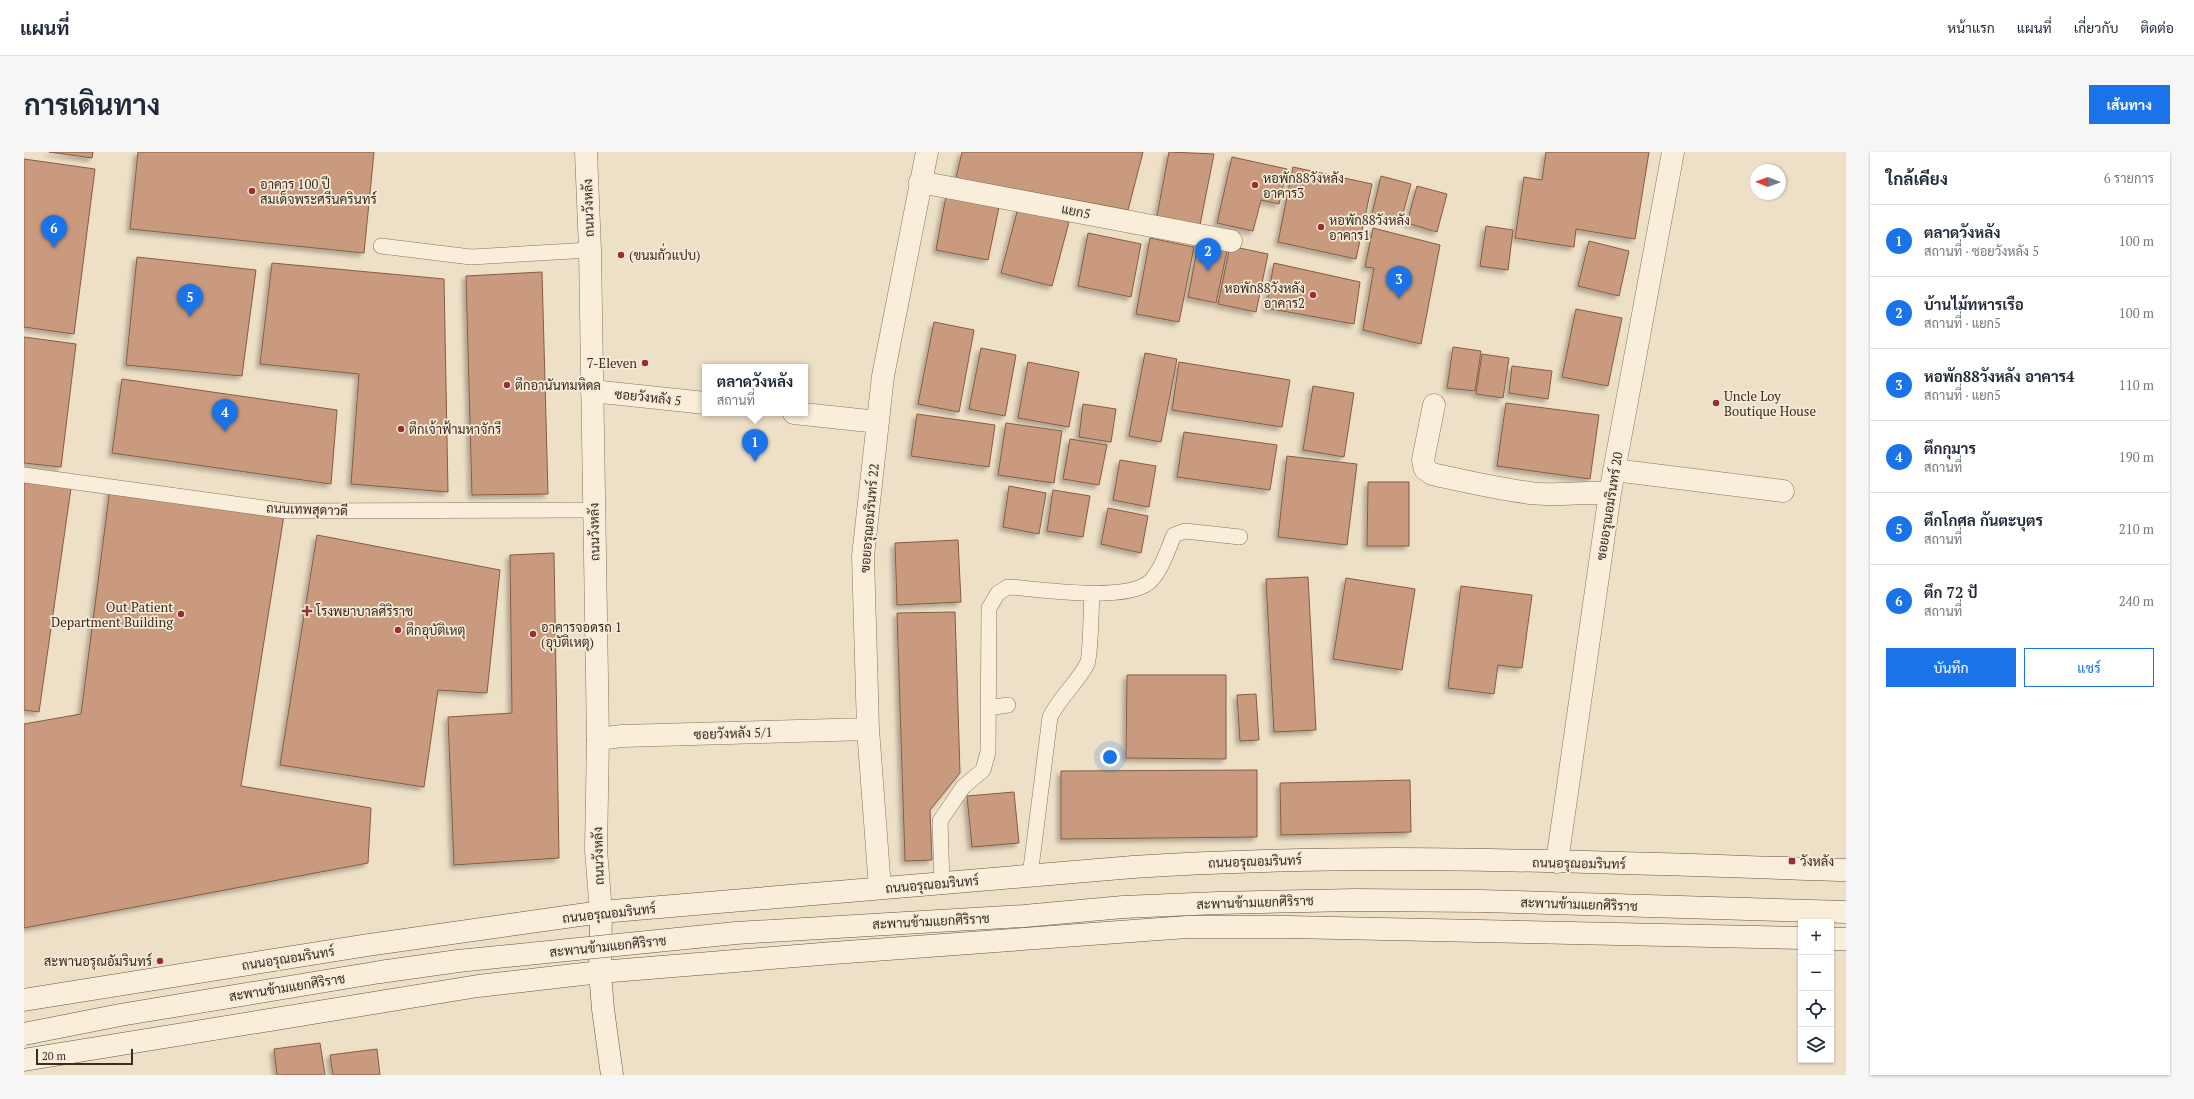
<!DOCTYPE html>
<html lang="th">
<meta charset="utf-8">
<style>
:root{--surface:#fff;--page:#f6f6f7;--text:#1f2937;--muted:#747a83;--line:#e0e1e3;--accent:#1a73e8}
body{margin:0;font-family:"PT Serif",Sarabun,serif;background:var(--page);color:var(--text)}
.controls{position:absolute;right:12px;bottom:12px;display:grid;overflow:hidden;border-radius:0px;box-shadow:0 1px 3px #0004}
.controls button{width:36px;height:36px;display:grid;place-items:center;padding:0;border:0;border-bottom:1px solid var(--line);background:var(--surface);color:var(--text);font:20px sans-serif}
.compass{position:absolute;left:1726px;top:12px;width:36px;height:36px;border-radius:50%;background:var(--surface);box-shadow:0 1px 3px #0004;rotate:271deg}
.scale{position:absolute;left:12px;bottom:10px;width:97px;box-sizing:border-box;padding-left:4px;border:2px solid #392b20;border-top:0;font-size:11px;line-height:14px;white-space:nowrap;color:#392b20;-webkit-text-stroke:3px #f5ebd7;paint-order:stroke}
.you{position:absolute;left:1086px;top:605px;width:14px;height:14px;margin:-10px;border:3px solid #fff;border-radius:50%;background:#1a73e8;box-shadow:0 0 0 6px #1a73e833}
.badge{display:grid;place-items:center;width:26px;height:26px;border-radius:50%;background:var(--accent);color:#fff;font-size:13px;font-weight:700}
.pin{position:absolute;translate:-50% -33px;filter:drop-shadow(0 1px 2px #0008)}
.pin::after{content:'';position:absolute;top:21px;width:14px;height:12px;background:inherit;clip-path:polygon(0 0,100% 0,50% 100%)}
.popup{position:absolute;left:678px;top:212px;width:106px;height:52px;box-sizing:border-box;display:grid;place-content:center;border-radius:0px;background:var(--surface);filter:drop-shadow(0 1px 3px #0005);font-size:13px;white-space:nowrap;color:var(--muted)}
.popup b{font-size:15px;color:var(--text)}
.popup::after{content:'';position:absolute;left:50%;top:100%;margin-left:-8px;border:8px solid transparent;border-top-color:var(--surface)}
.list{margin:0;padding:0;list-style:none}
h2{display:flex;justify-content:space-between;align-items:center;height:52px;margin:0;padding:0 16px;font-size:17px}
h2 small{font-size:13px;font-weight:400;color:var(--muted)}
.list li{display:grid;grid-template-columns:26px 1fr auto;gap:12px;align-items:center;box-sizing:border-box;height:72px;padding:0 16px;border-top:1px solid var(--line)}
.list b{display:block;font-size:15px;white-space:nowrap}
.list p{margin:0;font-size:13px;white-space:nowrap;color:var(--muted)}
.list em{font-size:13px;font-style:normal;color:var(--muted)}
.actions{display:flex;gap:8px;padding:12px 16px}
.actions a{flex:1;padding:9px 0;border:1px solid var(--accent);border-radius:0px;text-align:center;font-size:14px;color:var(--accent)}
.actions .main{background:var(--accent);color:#fff}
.icon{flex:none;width:22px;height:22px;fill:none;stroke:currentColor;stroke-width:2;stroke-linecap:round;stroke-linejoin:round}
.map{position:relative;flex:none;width:1822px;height:923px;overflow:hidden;border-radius:0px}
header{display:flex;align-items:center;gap:24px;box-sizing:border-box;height:56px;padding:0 20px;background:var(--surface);border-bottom:1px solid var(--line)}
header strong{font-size:19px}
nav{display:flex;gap:22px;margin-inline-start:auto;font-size:14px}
.intro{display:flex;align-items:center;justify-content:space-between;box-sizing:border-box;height:96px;padding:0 24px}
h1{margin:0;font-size:28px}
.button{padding:10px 18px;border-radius:0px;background:var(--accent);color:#fff;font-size:14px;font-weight:700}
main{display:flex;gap:24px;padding:0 24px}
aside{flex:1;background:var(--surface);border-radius:0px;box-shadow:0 1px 3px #0004}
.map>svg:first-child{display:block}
.building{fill:#ca9a7e;stroke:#875b44;filter:url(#shadow)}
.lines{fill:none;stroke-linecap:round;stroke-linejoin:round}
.service-casing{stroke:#88725d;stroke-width:16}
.pedestrian-casing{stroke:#88725d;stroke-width:23}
.minor-casing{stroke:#88725d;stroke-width:23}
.secondary-casing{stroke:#6a5340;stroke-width:23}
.service{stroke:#f8eeda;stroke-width:15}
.pedestrian{stroke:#f8eeda;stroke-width:22}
.minor{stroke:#f8eeda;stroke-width:22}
.secondary{stroke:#f8eeda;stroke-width:22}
.secondary-bridge-casing{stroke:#6a5340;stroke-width:23;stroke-linecap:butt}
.secondary-bridge{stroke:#f8eeda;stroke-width:22}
.poi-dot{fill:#962f35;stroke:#f5ebd7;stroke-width:1.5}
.labels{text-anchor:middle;stroke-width:3.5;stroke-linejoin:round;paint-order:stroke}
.poi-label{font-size:13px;fill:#392b20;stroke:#f5ebd7;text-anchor:start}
.street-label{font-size:13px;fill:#392b20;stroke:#f5ebd7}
</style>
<header>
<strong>แผนที่</strong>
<nav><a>หน้าแรก</a><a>แผนที่</a><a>เกี่ยวกับ</a><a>ติดต่อ</a></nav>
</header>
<div class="intro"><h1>การเดินทาง</h1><a class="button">เส้นทาง</a></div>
<main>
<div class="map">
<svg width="1822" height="923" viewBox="0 0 1822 923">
<defs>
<filter id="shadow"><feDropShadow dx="-3.5" dy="3.5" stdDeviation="2" flood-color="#0004"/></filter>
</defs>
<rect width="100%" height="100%" fill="#ede0c7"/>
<!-- building -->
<path class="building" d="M25,0H69L68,6Z
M114,0H350L340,101L106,77Z
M938,0H1119L1104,58L932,26Z
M1145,0L1190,2L1175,78L1132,69Z
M1522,0H1625L1611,87L1552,77L1550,95L1491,86L1500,25L1518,28Z
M1208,5L1263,17L1255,52L1237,48L1229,79L1193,71Z
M0,7L71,17L50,182L0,175Z
M1269,15L1348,32L1332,107L1254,90Z
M1357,24L1387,32L1377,69L1348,62Z
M1393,34L1423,42L1413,80L1383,71Z
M922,44L975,55L964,108L912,98Z
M994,56L1045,70L1028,134L977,121Z
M1462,74L1489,78L1484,118L1456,114Z
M1349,76L1416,93L1397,192L1339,178L1350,116L1341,115Z
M1064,81L1117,92L1107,145L1054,134Z
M1126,86L1170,95L1155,170L1112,162Z
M1175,88L1204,94L1192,151L1164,145Z
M1565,89L1605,99L1595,144L1554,134Z
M1206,94L1244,102L1232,160L1194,152Z
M113,105L232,118L218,224L102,213Z
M248,111L420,127L424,340L327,332L335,222L236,212Z
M1250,111L1336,130L1330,172L1242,156Z
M518,120L524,342L448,343L442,124Z
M1552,157L1598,166L1584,234L1538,225Z
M910,170L950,178L935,260L894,252Z
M0,185L52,192L37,315L0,311Z
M1429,195L1457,199L1451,239L1423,236Z
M957,196L992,203L981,264L945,257Z
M1121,201L1153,207L1137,290L1105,284Z
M1458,202L1485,206L1479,246L1452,242Z
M1004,210L1055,220L1045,275L994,266Z
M1155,210L1266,228L1258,275L1148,258Z
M1488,214L1528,219L1524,247L1485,241Z
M98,227L313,258L307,332L88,301Z
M1289,234L1330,241L1320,305L1279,298Z
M1482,251L1575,263L1566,327L1473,314Z
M1059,252L1092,257L1087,290L1055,285Z
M893,262L971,273L965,315L887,304Z
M982,271L1038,279L1030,331L974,323Z
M1160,280L1253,293L1246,338L1153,325Z
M1046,287L1083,293L1075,333L1039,327Z
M1263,304L1333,312L1323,393L1254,385Z
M1096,308L1132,314L1125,355L1089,348Z
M0,329L47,336L15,560L0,558Z
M1344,330H1385V394H1343Z
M985,334L1022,341L1015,382L979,375Z
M86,336L260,363L217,634L347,656L344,711L0,776V572L57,562Z
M1029,338L1066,344L1059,385L1023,379Z
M1084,356L1124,364L1117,401L1077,392Z
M293,383L476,418L463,541L414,538L400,635L256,613Z
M934,388L937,450L873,453L871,391Z
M530,401L535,706L430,713L424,565L488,561L486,403Z
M1284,425L1292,578L1250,580L1242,427Z
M1322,426L1391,437L1378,518L1309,507Z
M1437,434L1508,443L1498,516L1474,513L1470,542L1424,536Z
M931,460L936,621L906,658L908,708L881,709L873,461Z
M1103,523H1202V607L1102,606Z
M1232,542L1235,588L1216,589L1213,543Z
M1233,618V685L1037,687V619Z
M1386,628L1387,680L1257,683L1256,631Z
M990,640L995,691L948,695L943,644Z
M296,891L301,923H253L250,897Z
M353,897L356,923H309L306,903Z"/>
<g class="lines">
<defs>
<path id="service" d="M357,94L447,105L566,98
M0,323L262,359L569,358
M964,556L984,553
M1006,724L1026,565C1036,545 1053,531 1063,512C1067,504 1067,453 1068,441
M918,731L916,669L939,635L959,618L964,600L965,456L974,441L984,435C1018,437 1092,449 1121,433C1135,426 1144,397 1150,383L1161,379L1216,385"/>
<path id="pedestrian" d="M568,239L681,251
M770,261L854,270
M574,587L598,584L844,577
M856,736L844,577L839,404L859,224L903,0"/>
<path id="minor" d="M562,0L566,98L574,587L572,698L577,760
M896,30L1207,89
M1410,253L1399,308L1401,317L1408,322C1440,329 1474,337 1507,341C1533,345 1560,339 1586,341
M1590,318L1759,339
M1533,710L1586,341L1649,0"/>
<path id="secondary" d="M577,760L576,820L579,857L588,923
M1807,787H1822
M0,848L344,793L577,760L1109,715C1346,699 1585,711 1822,718
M0,908L454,834L576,820L809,801L1163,775H1264L1777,786"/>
</defs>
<!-- service casing -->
<use href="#service" class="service-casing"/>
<!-- pedestrian casing -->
<use href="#pedestrian" class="pedestrian-casing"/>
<!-- minor casing -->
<use href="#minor" class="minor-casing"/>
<!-- secondary casing -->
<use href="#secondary" class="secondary-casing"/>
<!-- service -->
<use href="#service" class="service"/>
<!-- pedestrian -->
<use href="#pedestrian" class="pedestrian"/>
<!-- minor -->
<use href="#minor" class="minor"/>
<!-- secondary -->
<use href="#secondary" class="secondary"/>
<defs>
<path id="secondary-bridge" d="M0,882L96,863L356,820L434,809L712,781L1000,764L1099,755L1194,751L1331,748L1457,749L1822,760"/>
</defs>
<!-- secondary-bridge casing -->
<use href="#secondary-bridge" class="secondary-bridge-casing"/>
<!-- secondary-bridge -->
<use href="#secondary-bridge" class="secondary-bridge"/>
</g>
<!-- markers -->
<g class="poi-dot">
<circle cx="1231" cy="33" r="4"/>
<circle cx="228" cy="39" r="4"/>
<circle cx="1297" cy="75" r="4"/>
<circle cx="597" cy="103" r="4"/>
<circle cx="1289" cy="143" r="4"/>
<circle cx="621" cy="211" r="4"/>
<circle cx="483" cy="233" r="4"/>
<circle cx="1692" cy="251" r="4"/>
<circle cx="377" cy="277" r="4"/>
<path d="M281 453h4v4h4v4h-4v4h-4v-4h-4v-4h4z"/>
<circle cx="157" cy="462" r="4"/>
<circle cx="374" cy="478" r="4"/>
<circle cx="509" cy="482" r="4"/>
<rect x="1764" y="705" width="8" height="8" rx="2"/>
<circle cx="136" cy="809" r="4"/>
</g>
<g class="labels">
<!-- poi labels -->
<g class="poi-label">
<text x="1239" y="31">หอพัก88วังหลัง<tspan x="1239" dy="15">อาคาร3</tspan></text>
<text x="236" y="37">อาคาร 100 ปี<tspan x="236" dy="15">สมเด็จพระศรีนครินทร์</tspan></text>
<text x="1305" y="73">หอพัก88วังหลัง<tspan x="1305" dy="15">อาคาร1</tspan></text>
<text x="605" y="108">(ขนมถั่วแปบ)</text>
<text x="1281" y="141" text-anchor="end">หอพัก88วังหลัง<tspan x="1281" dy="15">อาคาร2</tspan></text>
<text x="613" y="216" text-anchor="end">7-Eleven</text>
<text x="491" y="238">ตึกอานันทมหิดล</text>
<text x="1700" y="249">Uncle Loy<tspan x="1700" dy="15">Boutique House</tspan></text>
<text x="385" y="282">ตึกเจ้าฟ้ามหาจักรี</text>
<text x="149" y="460" text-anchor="end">Out Patient<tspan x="149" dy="15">Department Building</tspan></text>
<text x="292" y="464">โรงพยาบาลศิริราช</text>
<text x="517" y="480">อาคารจอดรถ 1<tspan x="517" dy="15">(อุบัติเหตุ)</tspan></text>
<text x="382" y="483">ตึกอุบัติเหตุ</text>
<text x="1776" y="714">วังหลัง</text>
<text x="128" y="814" text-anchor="end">สะพานอรุณอัมรินทร์</text>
</g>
<!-- street labels -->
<g class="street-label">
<text transform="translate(564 56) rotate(-92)" y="5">ถนนวังหลัง</text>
<text transform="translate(1052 59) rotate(11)" y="5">แยก5</text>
<text transform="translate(624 245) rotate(6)" y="5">ซอยวังหลัง 5</text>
<text transform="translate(1585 354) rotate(-81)" y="5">ซอยอรุณอมรินทร์ 20</text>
<text transform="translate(283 357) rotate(2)" y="5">ถนนเทพสุดาวดี</text>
<text transform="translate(845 366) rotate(-85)" y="5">ซอยอรุณอมรินทร์ 22</text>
<text transform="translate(570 380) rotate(-91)" y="5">ถนนวังหลัง</text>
<text transform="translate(709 581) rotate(-2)" y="5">ซอยวังหลัง 5/1</text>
<text transform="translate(574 704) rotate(-92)" y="5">ถนนวังหลัง</text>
<text transform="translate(1231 709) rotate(-2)" y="5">ถนนอรุณอมรินทร์</text>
<text transform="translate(1555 711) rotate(1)" y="5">ถนนอรุณอมรินทร์</text>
<text transform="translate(908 732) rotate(-5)" y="5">ถนนอรุณอมรินทร์</text>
<text transform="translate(1231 750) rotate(-2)" y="5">สะพานข้ามแยกศิริราช</text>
<text transform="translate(1555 752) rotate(2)" y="5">สะพานข้ามแยกศิริราช</text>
<text transform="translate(585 761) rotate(-6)" y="5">ถนนอรุณอมรินทร์</text>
<text transform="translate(907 769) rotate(-3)" y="5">สะพานข้ามแยกศิริราช</text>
<text transform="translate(584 794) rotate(-6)" y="5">สะพานข้ามแยกศิริราช</text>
<text transform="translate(264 806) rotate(-9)" y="5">ถนนอรุณอมรินทร์</text>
<text transform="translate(263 835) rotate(-9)" y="5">สะพานข้ามแยกศิริราช</text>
</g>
</g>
</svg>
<div class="controls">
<button>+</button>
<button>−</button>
<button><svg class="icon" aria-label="locate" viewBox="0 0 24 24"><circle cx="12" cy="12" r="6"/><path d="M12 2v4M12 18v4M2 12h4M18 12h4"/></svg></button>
<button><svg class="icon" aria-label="layers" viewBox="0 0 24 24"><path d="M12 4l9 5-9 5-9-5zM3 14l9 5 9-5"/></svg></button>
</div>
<svg class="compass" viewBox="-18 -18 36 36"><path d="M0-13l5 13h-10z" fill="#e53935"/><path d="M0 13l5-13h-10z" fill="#747a83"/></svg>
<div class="scale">20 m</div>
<div class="you"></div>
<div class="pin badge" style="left:731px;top:310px">1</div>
<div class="popup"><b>ตลาดวังหลัง</b>สถานที่</div>
<div class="pin badge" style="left:1184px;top:119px">2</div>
<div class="pin badge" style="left:1375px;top:147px">3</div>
<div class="pin badge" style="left:201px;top:280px">4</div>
<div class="pin badge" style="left:166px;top:165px">5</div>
<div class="pin badge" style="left:30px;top:96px">6</div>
</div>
<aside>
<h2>ใกล้เคียง<small>6 รายการ</small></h2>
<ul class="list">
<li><span class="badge">1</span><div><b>ตลาดวังหลัง</b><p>สถานที่ · ซอยวังหลัง 5</p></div><em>100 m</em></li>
<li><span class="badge">2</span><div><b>บ้านไม้ทหารเรือ</b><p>สถานที่ · แยก5</p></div><em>100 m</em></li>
<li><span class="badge">3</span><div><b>หอพัก88วังหลัง อาคาร4</b><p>สถานที่ · แยก5</p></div><em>110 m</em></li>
<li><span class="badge">4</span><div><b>ตึกกุมาร</b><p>สถานที่</p></div><em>190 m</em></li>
<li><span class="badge">5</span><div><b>ตึกโกศล กันตะบุตร</b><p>สถานที่</p></div><em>210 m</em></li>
<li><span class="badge">6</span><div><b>ตึก 72 ปั</b><p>สถานที่</p></div><em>240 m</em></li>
</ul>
<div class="actions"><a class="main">บันทึก</a><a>แชร์</a></div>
</aside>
</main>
